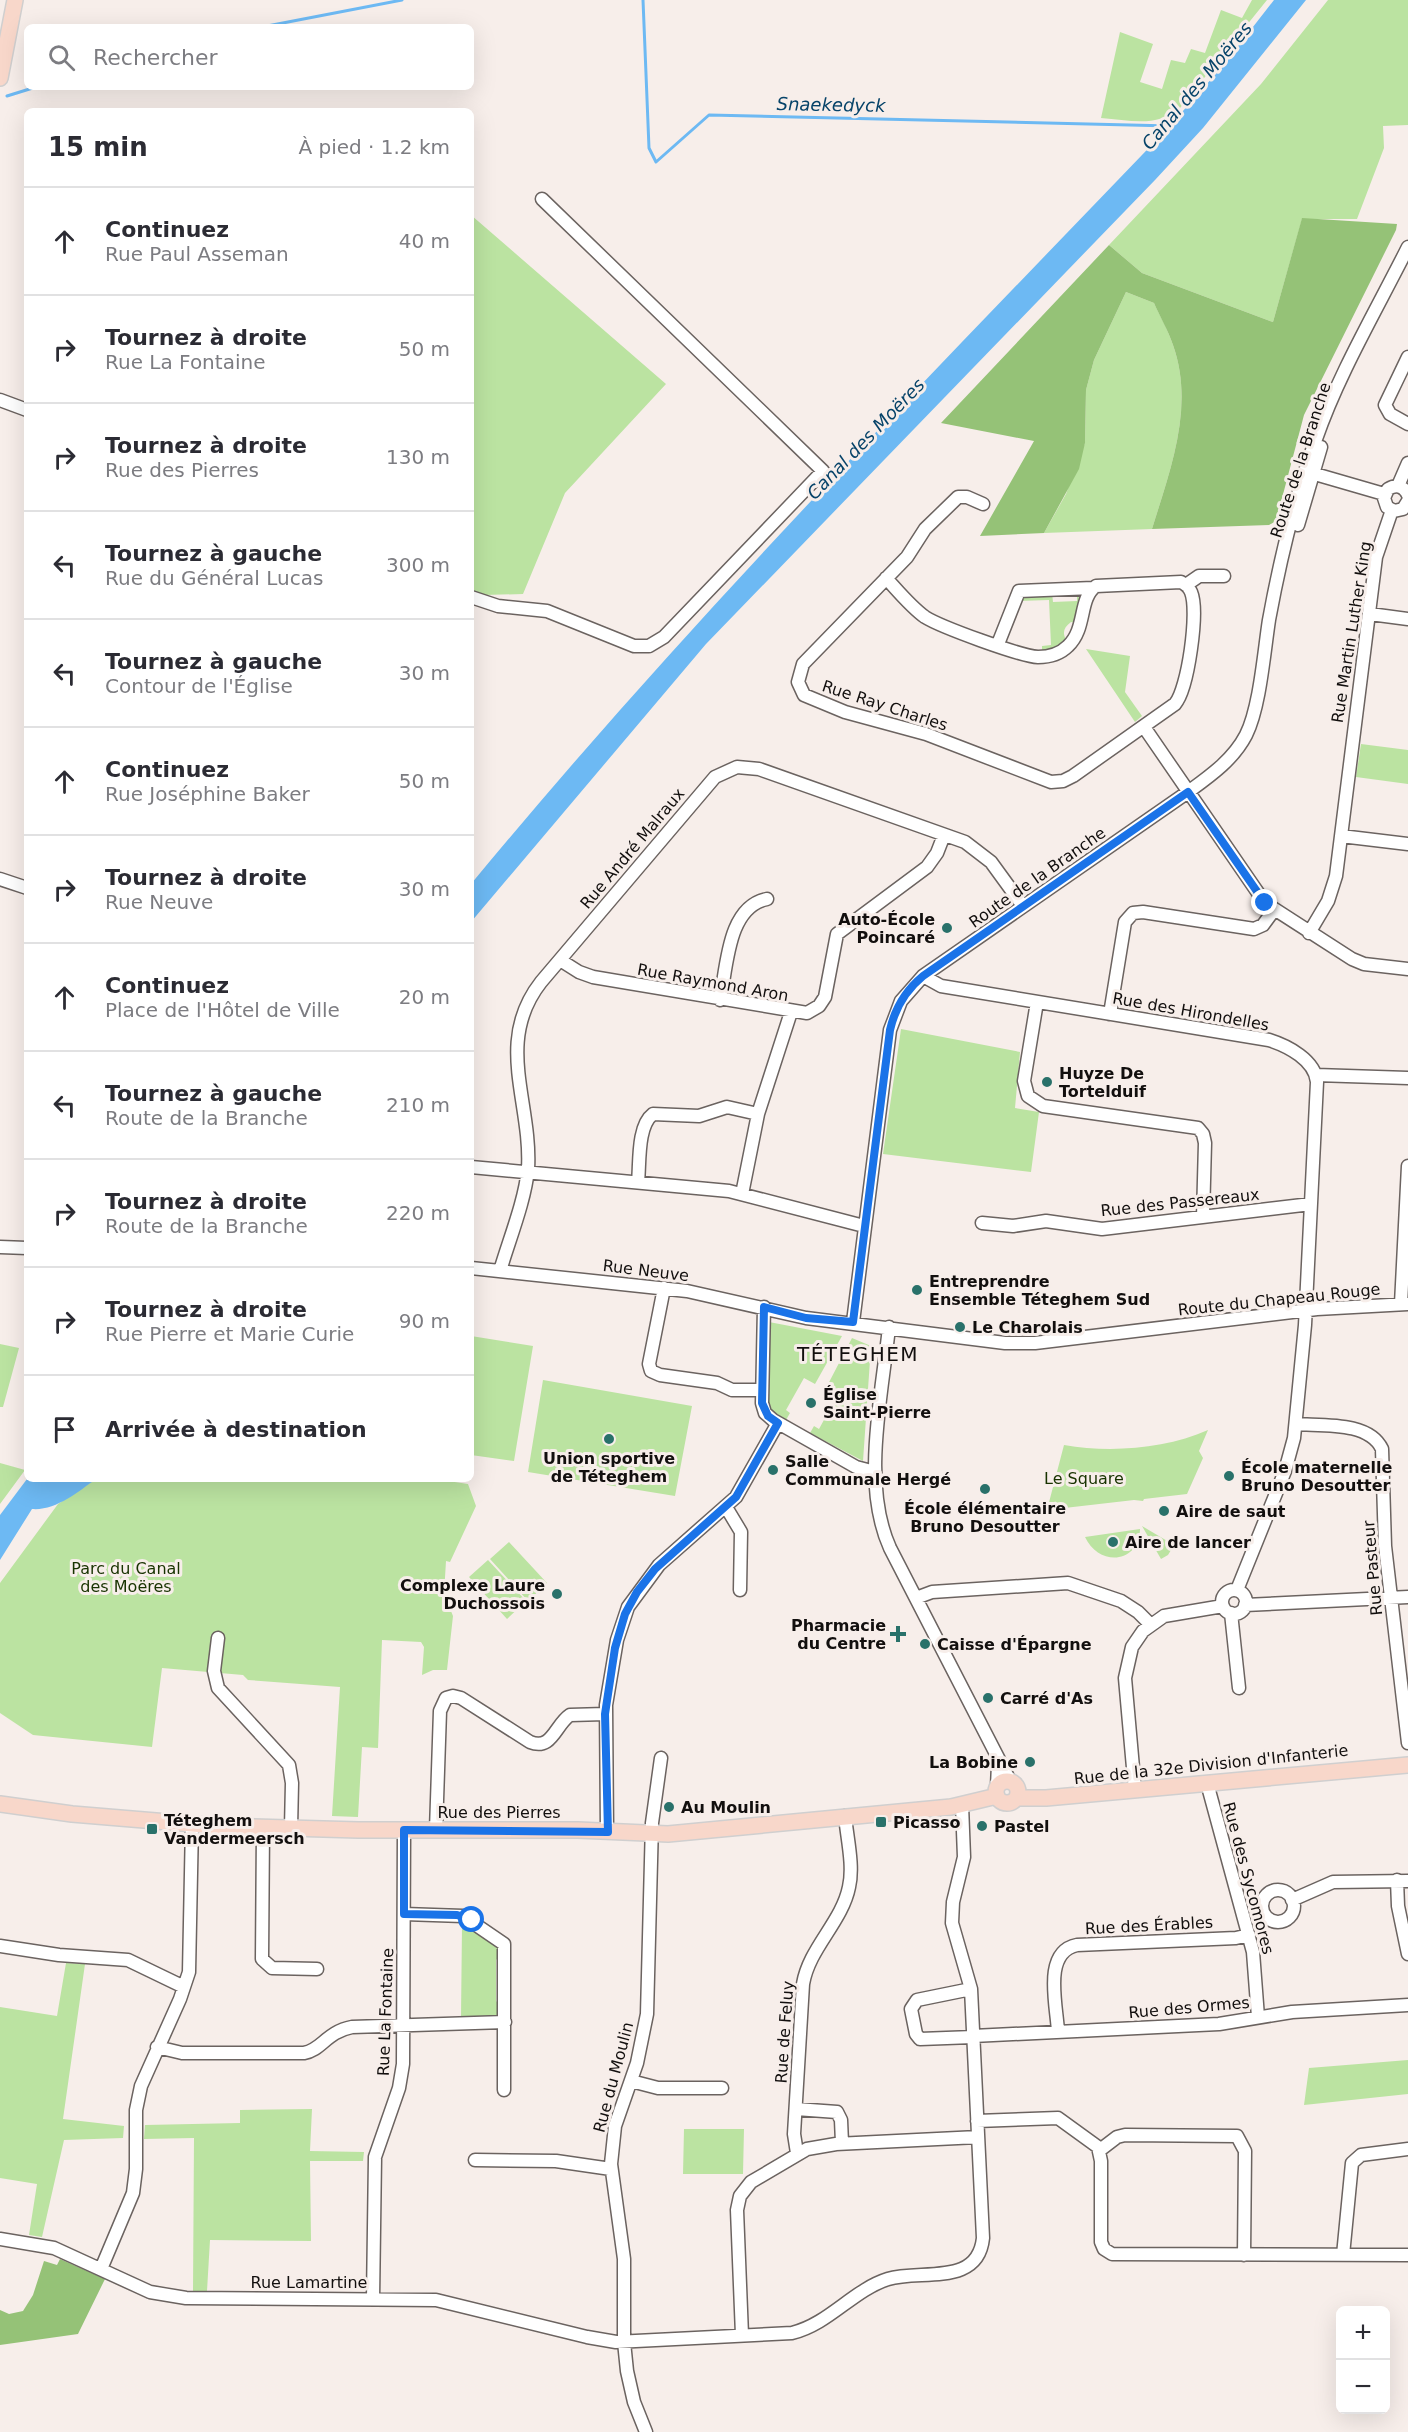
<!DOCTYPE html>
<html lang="fr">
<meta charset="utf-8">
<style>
:root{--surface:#fff;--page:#f7f7f7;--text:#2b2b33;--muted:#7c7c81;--line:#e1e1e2}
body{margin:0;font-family:"DejaVu Sans",sans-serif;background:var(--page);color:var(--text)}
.controls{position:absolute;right:18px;bottom:18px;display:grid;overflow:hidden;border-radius:9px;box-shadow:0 6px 24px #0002}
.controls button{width:54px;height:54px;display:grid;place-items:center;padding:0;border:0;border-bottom:2px solid var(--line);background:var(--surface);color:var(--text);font:30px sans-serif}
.stop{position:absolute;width:18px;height:18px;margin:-14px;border:4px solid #1a73e8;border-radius:50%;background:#fff}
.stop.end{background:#1a73e8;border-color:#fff;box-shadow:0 2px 6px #0008}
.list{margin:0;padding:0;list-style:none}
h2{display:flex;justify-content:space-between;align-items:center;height:78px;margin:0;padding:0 24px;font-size:26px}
h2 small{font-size:20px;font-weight:400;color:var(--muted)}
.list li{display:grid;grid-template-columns:39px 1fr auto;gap:18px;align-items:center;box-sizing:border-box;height:108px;padding:0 24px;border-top:2px solid var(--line)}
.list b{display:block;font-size:22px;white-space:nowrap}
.list p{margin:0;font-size:20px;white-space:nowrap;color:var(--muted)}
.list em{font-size:20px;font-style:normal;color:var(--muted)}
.icon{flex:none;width:33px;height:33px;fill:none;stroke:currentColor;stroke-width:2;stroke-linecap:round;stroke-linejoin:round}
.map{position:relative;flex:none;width:1408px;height:2432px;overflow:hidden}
.search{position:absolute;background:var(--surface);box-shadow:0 6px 24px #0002;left:24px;top:24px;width:450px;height:66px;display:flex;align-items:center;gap:15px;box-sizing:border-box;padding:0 21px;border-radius:9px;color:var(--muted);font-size:22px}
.panel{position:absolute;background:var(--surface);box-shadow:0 6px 24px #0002;left:24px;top:108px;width:450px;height:1374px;border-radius:9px}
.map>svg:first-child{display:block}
.green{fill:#bbe3a1}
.forest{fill:#95c277}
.water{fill:#6db9f3}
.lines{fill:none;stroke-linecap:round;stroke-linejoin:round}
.stream{stroke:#6db9f3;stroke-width:3}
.minor-casing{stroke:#6b6360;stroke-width:15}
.major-casing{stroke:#d0cfcf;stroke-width:18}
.minor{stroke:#fff;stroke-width:12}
.major{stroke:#f8d7ca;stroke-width:15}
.route{stroke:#1a73e8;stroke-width:8}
.poi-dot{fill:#29716a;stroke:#f7eeea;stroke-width:2}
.labels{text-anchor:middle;stroke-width:6;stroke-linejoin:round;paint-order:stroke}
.street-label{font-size:16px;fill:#120f0e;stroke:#f7eeea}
.poi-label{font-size:16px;font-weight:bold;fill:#120f0e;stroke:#f7eeea;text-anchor:start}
.park-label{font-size:16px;fill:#183300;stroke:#f7eeea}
.water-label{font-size:18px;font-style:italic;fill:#064369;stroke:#f7eeea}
.quarter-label{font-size:20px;letter-spacing:1.5px;fill:#120f0e;stroke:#f7eeea}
</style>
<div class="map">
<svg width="1408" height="2432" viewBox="0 0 1408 2432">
<rect width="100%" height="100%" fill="#f7eeea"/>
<!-- green -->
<path class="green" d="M1252,0H1267L1180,108C1157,128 1130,120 1101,118L1120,32L1153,44L1140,82L1162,89L1171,60L1185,63L1191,49L1205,53L1221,10L1242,18Z
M1328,0H1408V125L1383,126L1384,148L1357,219H1302L1273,322L1142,273L1109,245L1261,84Z
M471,215L666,384L565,493L523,594L484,595L471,590Z
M1126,292L1154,303C1160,316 1168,330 1173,345C1195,407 1170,470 1152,529L1044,533L1066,494L1085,443L1086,390L1094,360Z
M1077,592L1083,596L1078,623L1071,622C1063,628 1062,633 1067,642L1059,648L1042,652V646L1051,645L1049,600L1018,601L1020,596L1052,593L1053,602L1077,601Z
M1086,649L1130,656L1125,692L1142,716L1135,722Z
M1361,744L1408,750V784L1356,777Z
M901,1029L1020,1052L1015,1108L1039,1112L1031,1172L883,1154Z
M769,1322L842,1336L815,1384L804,1378L786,1410L790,1413L786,1420L768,1408Z
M471,1336L533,1346L514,1461L471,1455Z
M852,1338L871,1346L863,1461L810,1433L814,1426L819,1429L837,1396L825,1390Z
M0,1344L19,1348L3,1407H0Z
M543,1380L692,1406L675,1496L528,1472Z
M1208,1430L1199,1451L1203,1458L1187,1494L1144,1499L1143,1501L1134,1500L1047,1510L1064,1445C1110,1453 1165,1449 1208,1430Z
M0,1463L25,1470L0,1504Z
M96,1479H435L468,1484L476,1506L450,1562L446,1561L444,1594L453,1616L447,1670H433L422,1675L424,1647L421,1642L382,1640L378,1748L362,1747L358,1817L332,1816L340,1687L248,1680L243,1675L162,1668L152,1747L33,1735L0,1713V1583L58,1504Z
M1142,1526L1174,1545L1168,1555L1161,1559Z
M1140,1529C1139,1564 1099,1567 1085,1537Z
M509,1542L547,1583L528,1601L490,1559Z
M488,1560L526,1601L507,1619L469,1577Z
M462,1925L473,1927L497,1942L500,1956L496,1960V2001L500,2005V2013L494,2018L461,2017Z
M66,1963L85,1964L63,2119L124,2126L123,2138L64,2140L42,2237L29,2235L37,2184L0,2178V2007L57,2016Z
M1408,2060V2094L1304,2105L1309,2068Z
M312,2109L310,2151L364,2152L363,2161H310L311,2241L210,2240L207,2291H193L194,2138L144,2139L145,2125L240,2123V2110Z
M684,2129H744L743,2174H683Z"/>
<!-- forest -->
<path class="forest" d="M1302,218L1397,224L1396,230L1304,415L1276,521L1269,525L1152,529C1170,470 1195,407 1173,345C1168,330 1160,317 1154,303L1126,292L1094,360L1086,390L1085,443L1079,469L1044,533L980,536L1034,441L941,423L1109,245L1142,273L1273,322Z
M60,2259L105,2279L78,2334L0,2345V2310L9,2314L23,2311L33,2295L44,2261L57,2265Z"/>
<!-- water -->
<path class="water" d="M1274,0H1306L1203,128L1155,180L706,644L471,922V884C689,620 930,376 1167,129L1221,68Z
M27,1479H96C78,1492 55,1511 32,1509L0,1560V1515Z"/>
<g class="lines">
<!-- stream -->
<path class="stream" d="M643,0L649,148L656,162L709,115L1171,126
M262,27L402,0
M7,96L36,87"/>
<defs>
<path id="minor" d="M1408,357L1385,405L1390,414L1408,424
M0,400L27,410
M1308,472L1384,494
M1398,486L1408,463
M1408,495C1404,486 1396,484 1388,489L1384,498L1387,507L1394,511L1403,509L1408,501
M1298,525L1321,447
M886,578C898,591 911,607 925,617C941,627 1020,656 1038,657C1049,657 1060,654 1068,646C1087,628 1078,599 1096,586L1181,582C1185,584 1189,587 1191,592C1199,611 1188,689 1175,704L1073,776L1063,781L1051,782L926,734L845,712L804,695L798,682L803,664L907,557L925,529L958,497H967L983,504
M1186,585L1199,576H1224
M471,597L498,606L547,611L634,646H649L664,637L823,471L542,199
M1370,614L1408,619
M998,644L1019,591L1093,588
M1144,727L1265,903L1352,959L1364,964L1408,969
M1341,836L1408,844
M0,879L27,888
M1309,933L1328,901L1336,876L1376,557L1392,510
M560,960L579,972L593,977L807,1013L819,1006L825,997L837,934L927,867L937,853L944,835
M923,976L941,986L1269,1040C1288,1046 1315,1060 1317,1082L1305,1325L1294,1438L1285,1471L1237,1590
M720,1000C727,968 727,907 767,899
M1037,1002L1024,1081L1028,1096L1043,1106L1198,1128L1203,1134L1205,1143L1203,1217
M1110,1014L1125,922L1133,913L1143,912L1254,929L1263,925L1274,910
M1316,1075L1408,1078
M471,1167L729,1191L864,1226
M638,1182C640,1163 637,1126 653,1114L699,1116L727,1107L758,1114
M742,1194L758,1114L791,1012
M982,1223L1013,1226L1046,1221L1102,1229L1311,1204
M0,1247L27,1248
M471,1268L687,1291L806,1318L1005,1343H1035L1317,1309L1408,1304
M500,1271C509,1240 525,1201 528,1169C532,1102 494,1042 541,982L715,777L737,767L759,769L965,842L991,862L1023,906
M664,1288L649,1364L651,1371L660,1375L717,1383L732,1390H762
M1401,1304L1408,1166
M764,1307L762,1403L765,1413L773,1420L856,1467L875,1472
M853,1322L890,1030L901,1001L923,976L1188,792C1210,776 1233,760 1246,735C1260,707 1264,652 1269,620C1280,560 1295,497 1316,439C1338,375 1377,309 1408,247
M889,1327C882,1396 861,1484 890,1548L1010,1781
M1296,1424C1322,1426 1369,1421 1382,1449L1385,1546L1408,1743
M726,1507L741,1532L740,1590
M1222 1602a12 12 0 1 1 24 0a12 12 0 1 1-24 0Z
M916,1598L932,1592L1068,1583L1121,1601L1138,1612L1150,1624
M1245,1605L1408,1597
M1231,1613L1239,1688
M218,1638L214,1671L218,1688L289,1765L292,1783L291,1828
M1207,1783L1253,1952L1258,2017
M997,1787L998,1764
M1135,1790L1125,1678L1132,1647L1143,1631L1164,1616L1223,1606
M263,1827L262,1959L272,1968L317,1969
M436,1830L440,1711L446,1698L453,1696L461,1698L530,1742C552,1751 555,1725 570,1715L605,1714
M607,1832L606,1705L617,1640L628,1607L659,1565L736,1497L778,1423
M1397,1880L1398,1906L1408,1954
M1262 1906a16 16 0 1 1 32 0a16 16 0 1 1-32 0Z
M1292,1900L1333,1882L1408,1881
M404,1914L463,1916L504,1944V2090
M0,1946L59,1955L128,1960L184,1987
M971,1989L917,2000L911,2009L916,2034L920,2039L973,2037
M1058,2032C1057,2006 1042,1952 1077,1945L1236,1938L1249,1935
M973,2036L1219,2024L1292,2012L1408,2005
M157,2047L182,2053H304C322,2050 326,2032 352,2027L505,2022
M631,2081L658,2088H722
M796,2109L837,2112L841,2120L842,2143
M977,2121L1058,2118L1098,2147L1101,2161V2242L1104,2249L1112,2254L1408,2255
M1100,2150L1117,2137L1125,2135L1237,2136L1245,2151L1244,2255
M797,2153L794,2134L803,1984C809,1948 842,1922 849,1887C854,1866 847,1838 845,1816
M475,2160L556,2161L611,2169
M0,2239L54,2248L150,2292L186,2298L436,2300L587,2337L616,2342L792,2333C829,2324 853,2290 888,2279C921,2269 978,2287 983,2238L971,1989L952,1923L953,1902L964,1857L962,1805
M1343,2255L1352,2163L1361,2155L1408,2149
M101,2269L133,2193L136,2169V2110L141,2086L180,1999L189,1972L192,1824
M373,2299L375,2157L399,2088L403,2064L404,1830
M742,2335L737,2210L740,2196L751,2182L807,2149L836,2144L978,2137
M646,2432L634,2402L627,2371L624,2342V2259L611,2164L615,2126L637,2063L647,2014L652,1823L661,1758"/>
<path id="major" d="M0,78L15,0
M996 1792a11 11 0 1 1 22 0a11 11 0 1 1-22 0Z
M1017,1798H1046L1408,1765
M0,1804L72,1814L216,1826L358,1830H578L668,1834L951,1807L997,1796"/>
</defs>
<!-- minor casing -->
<use href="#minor" class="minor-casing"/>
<!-- major casing -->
<use href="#major" class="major-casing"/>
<!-- minor -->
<use href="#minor" class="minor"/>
<!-- major -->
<use href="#major" class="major"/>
</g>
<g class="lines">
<!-- route -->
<path class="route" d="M472,1920L457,1915L404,1914V1830L608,1832L605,1714L615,1648L625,1614L637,1592L655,1569L736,1497L778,1423L768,1416L762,1403L764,1307L806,1318L853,1322L890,1030C895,1008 906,990 923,976L1188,792L1265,903"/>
</g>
<!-- markers -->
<g class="poi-dot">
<circle cx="947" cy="928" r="6"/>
<circle cx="1047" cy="1082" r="6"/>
<circle cx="917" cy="1290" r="6"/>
<circle cx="960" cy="1327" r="6"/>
<circle cx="811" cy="1403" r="6"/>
<circle cx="609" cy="1439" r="6"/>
<circle cx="773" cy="1470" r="6"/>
<circle cx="1229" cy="1476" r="6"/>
<circle cx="985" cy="1489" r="6"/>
<circle cx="1164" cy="1511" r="6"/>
<circle cx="1113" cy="1542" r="6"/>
<circle cx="557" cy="1594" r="6"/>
<path d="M895 1625h6v6h6v6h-6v6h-6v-6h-6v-6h6z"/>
<circle cx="925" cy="1644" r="6"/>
<circle cx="988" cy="1698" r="6"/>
<circle cx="1030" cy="1762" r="6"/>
<circle cx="669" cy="1807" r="6"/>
<rect x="875" y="1816" width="12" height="12" rx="3"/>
<circle cx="982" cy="1826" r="6"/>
<rect x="146" y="1823" width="12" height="12" rx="3"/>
</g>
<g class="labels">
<!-- street labels -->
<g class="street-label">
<text transform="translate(1300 460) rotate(-72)" y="6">Route de la Branche</text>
<text transform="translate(1351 632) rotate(-81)" y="6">Rue Martin Luther King</text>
<text transform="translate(885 705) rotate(18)" y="6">Rue Ray Charles</text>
<text transform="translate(632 848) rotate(-50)" y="6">Rue André Malraux</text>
<text transform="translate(1037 877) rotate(-35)" y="6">Route de la Branche</text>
<text transform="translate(713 982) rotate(10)" y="6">Rue Raymond Aron</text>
<text transform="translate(1191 1011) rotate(10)" y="6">Rue des Hirondelles</text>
<text transform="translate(1180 1202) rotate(-6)" y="6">Rue des Passereaux</text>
<text transform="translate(646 1270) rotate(7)" y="6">Rue Neuve</text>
<text transform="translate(1279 1299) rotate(-6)" y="6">Route du Chapeau Rouge</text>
<text transform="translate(1372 1568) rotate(-95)" y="6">Rue Pasteur</text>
<text transform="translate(1211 1764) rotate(-6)" y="6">Rue de la 32e Division d'Infanterie</text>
<text x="499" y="1818">Rue des Pierres</text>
<text transform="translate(1249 1878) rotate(75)" y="6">Rue des Sycomores</text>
<text transform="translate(1149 1925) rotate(-3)" y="6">Rue des Érables</text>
<text transform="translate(1189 2007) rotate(-5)" y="6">Rue des Ormes</text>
<text transform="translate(385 2012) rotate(-88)" y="6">Rue La Fontaine</text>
<text transform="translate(784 2032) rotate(-86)" y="6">Rue de Feluy</text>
<text transform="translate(613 2077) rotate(-75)" y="6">Rue du Moulin</text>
<text x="309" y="2288">Rue Lamartine</text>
</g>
<!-- poi labels -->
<g class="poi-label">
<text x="935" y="925" text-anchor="end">Auto-École<tspan x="935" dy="18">Poincaré</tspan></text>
<text x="1059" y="1079">Huyze De<tspan x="1059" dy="18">Tortelduif</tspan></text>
<text x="929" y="1287">Entreprendre<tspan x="929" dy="18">Ensemble Téteghem Sud</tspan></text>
<text x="972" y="1333">Le Charolais</text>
<text x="823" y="1400">Église<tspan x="823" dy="18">Saint-Pierre</tspan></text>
<text x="609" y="1464" text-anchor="middle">Union sportive<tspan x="609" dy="18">de Téteghem</tspan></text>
<text x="785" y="1467">Salle<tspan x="785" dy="18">Communale Hergé</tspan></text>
<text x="1241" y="1473">École maternelle<tspan x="1241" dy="18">Bruno Desoutter</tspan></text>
<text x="985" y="1514" text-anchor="middle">École élémentaire<tspan x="985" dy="18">Bruno Desoutter</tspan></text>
<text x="1176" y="1517">Aire de saut</text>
<text x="1125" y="1548">Aire de lancer</text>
<text x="545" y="1591" text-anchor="end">Complexe Laure<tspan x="545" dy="18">Duchossois</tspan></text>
<text x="886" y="1631" text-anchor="end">Pharmacie<tspan x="886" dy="18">du Centre</tspan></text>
<text x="937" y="1650">Caisse d'Épargne</text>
<text x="1000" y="1704">Carré d'As</text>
<text x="1018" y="1768" text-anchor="end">La Bobine</text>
<text x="681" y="1813">Au Moulin</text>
<text x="164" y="1826">Téteghem<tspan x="164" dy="18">Vandermeersch</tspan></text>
<text x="893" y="1828">Picasso</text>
<text x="994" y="1832">Pastel</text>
</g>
<!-- park labels -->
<g class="park-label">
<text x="1084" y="1484">Le Square</text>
<text x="126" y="1574">Parc du Canal<tspan x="126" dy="18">des Moëres</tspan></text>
</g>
<!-- water labels -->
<g class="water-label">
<text transform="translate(1197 86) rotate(-50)" y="6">Canal des Moëres</text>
<text transform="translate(831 105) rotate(1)" y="6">Snaekedyck</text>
<text transform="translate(866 439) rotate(-46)" y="6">Canal des Moëres</text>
</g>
<!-- quarter labels -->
<g class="quarter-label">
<text x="858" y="1361">TÉTEGHEM</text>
</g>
</g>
</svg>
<div class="controls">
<button>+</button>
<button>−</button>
</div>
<div class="stop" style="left:472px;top:1920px"></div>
<div class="stop end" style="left:1265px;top:903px"></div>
<div class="search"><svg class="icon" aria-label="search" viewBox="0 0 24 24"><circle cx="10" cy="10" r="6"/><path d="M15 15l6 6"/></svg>Rechercher</div>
<section class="panel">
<h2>15 min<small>À pied · 1.2 km</small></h2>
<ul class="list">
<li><svg class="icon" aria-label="ahead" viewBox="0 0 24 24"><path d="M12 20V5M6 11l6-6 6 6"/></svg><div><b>Continuez</b><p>Rue Paul Asseman</p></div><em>40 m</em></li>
<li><svg class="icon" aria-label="right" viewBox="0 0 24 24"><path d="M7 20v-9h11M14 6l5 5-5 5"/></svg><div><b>Tournez à droite</b><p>Rue La Fontaine</p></div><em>50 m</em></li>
<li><svg class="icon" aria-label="right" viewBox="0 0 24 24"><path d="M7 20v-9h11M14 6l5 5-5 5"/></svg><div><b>Tournez à droite</b><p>Rue des Pierres</p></div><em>130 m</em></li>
<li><svg class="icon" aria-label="left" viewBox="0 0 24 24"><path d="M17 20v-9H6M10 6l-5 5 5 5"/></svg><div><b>Tournez à gauche</b><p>Rue du Général Lucas</p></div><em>300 m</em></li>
<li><svg class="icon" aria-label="left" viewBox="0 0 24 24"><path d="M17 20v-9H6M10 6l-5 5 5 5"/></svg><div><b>Tournez à gauche</b><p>Contour de l'Église</p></div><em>30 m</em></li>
<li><svg class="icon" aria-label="ahead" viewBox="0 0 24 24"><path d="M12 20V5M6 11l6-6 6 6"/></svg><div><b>Continuez</b><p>Rue Joséphine Baker</p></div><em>50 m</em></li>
<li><svg class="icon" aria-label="right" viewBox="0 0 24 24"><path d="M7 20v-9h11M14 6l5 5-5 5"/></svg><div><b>Tournez à droite</b><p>Rue Neuve</p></div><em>30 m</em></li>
<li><svg class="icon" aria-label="ahead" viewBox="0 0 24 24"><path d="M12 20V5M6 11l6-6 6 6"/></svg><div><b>Continuez</b><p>Place de l'Hôtel de Ville</p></div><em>20 m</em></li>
<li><svg class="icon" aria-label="left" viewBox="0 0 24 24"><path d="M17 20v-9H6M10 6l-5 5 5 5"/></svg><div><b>Tournez à gauche</b><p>Route de la Branche</p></div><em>210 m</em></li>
<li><svg class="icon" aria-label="right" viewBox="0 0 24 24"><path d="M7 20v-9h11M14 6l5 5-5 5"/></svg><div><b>Tournez à droite</b><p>Route de la Branche</p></div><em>220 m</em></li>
<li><svg class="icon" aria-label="right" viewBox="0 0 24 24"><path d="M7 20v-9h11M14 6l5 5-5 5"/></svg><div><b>Tournez à droite</b><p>Rue Pierre et Marie Curie</p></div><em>90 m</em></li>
<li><svg class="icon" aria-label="arrive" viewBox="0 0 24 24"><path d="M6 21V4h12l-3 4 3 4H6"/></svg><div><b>Arrivée à destination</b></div></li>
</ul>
</section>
</div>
